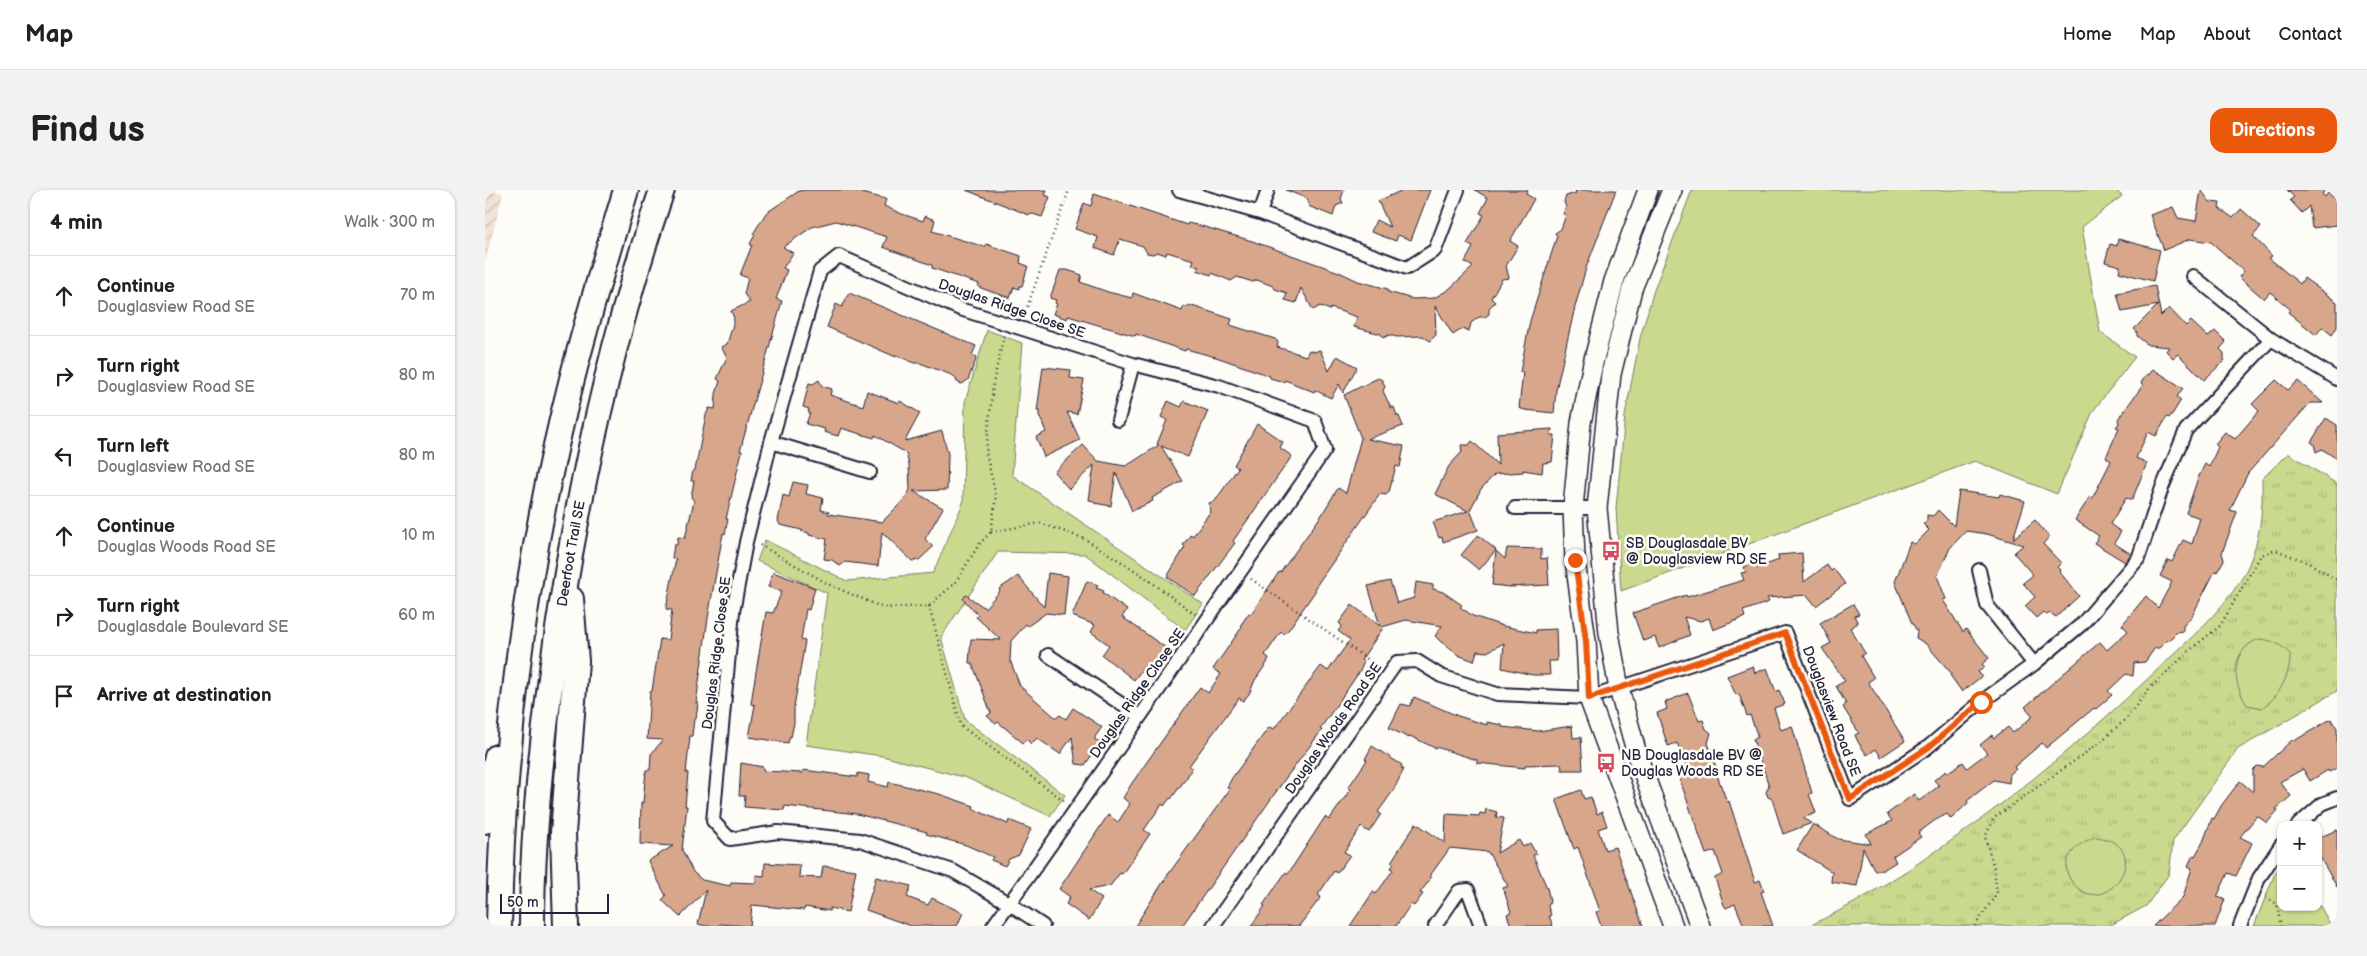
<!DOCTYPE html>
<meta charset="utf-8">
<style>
:root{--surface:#fff;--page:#f2f2f2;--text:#202124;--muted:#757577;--line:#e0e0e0;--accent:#ea580c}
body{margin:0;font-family:"Balsamiq Sans",sans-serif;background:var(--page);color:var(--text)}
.controls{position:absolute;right:15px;bottom:15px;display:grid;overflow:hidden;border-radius:10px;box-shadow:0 1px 4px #0004}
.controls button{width:45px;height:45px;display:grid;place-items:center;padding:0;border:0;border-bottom:1px solid var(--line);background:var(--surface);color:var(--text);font:25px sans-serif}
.scale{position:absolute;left:15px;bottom:12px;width:109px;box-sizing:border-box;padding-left:5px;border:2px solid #22223b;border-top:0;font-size:14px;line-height:18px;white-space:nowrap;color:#22223b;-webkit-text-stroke:4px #fdfcf7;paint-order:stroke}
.stop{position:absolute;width:15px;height:15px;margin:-11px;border:4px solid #ea580c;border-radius:50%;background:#fff}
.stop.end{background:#ea580c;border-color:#fff;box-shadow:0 1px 5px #0008}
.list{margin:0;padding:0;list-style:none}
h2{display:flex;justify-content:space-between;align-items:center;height:65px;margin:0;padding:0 20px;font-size:21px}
h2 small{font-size:16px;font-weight:400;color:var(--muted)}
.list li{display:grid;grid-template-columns:32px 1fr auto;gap:15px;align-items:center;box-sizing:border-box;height:80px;padding:0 20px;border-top:1px solid var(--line)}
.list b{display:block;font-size:19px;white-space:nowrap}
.list p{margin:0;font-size:16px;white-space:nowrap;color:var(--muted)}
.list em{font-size:16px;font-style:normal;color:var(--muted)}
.icon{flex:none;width:28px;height:28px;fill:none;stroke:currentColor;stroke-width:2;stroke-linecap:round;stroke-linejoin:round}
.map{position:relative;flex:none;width:1852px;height:736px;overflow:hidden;border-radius:15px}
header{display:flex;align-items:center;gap:30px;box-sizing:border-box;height:70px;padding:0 25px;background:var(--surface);border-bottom:1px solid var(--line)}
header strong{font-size:24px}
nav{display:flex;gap:28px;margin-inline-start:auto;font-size:18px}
.intro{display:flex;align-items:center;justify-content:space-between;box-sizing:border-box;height:120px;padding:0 30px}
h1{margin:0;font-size:35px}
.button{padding:12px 22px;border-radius:15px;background:var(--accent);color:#fff;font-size:18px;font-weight:700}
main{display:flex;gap:30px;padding:0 30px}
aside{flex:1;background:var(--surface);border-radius:15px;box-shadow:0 1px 4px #0004}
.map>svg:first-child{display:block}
.industrial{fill:url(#industrial-furrows)}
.grass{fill:url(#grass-tufts);stroke:#767e64}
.park{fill:#c9d98d;stroke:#767e64}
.building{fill:#d8a78b;stroke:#22223b}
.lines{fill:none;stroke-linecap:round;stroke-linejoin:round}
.street-casing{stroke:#22223b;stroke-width:16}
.secondary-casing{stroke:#22223b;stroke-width:22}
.highway-casing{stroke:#22223b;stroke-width:28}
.path{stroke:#22223b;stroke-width:2.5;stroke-dasharray:1 4;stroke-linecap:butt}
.street{stroke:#fdfcf7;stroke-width:12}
.secondary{stroke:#fdfcf7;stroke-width:19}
.highway{stroke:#fdfcf7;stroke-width:24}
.route{stroke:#ea580c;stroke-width:6}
.labels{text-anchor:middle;stroke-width:5;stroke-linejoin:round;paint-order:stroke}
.street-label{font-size:14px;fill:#22223b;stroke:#fdfcf7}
.poi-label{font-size:14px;fill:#22223b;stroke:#fdfcf7;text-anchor:start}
</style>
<header>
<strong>Map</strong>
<nav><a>Home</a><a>Map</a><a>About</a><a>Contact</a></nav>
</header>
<div class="intro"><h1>Find us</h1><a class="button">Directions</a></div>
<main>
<aside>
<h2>4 min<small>Walk · 300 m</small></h2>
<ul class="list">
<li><svg class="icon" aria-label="ahead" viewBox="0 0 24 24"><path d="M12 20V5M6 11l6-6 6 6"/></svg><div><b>Continue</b><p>Douglasview Road SE</p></div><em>70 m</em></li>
<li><svg class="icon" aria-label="right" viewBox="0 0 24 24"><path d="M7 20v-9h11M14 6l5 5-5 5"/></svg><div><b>Turn right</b><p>Douglasview Road SE</p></div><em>80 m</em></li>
<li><svg class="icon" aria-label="left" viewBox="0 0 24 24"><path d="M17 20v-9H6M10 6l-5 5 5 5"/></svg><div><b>Turn left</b><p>Douglasview Road SE</p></div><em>80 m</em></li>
<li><svg class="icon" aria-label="ahead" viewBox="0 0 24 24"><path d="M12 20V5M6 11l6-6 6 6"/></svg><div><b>Continue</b><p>Douglas Woods Road SE</p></div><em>10 m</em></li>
<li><svg class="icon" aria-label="right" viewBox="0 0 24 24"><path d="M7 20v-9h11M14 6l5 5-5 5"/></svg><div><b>Turn right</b><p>Douglasdale Boulevard SE</p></div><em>60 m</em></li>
<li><svg class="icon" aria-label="arrive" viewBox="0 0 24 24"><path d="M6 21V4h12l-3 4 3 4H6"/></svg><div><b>Arrive at destination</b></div></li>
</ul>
</aside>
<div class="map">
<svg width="1852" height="736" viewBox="0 0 1852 736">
<defs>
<pattern id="industrial-furrows" width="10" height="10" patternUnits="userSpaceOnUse" patternTransform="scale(1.25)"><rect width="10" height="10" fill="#f2e2d7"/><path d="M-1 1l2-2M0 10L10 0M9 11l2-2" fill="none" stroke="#cfc2b9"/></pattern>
<pattern id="grass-tufts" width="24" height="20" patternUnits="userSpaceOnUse" patternTransform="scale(1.25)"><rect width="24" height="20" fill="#c9d98d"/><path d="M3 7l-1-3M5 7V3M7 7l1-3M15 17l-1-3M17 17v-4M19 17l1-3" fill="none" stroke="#acba7b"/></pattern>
</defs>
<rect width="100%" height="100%" fill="#fdfcf7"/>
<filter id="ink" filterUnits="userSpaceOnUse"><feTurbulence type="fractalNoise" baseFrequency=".02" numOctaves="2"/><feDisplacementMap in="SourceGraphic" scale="10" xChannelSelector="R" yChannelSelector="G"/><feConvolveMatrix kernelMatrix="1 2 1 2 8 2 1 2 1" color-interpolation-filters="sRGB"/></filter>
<g filter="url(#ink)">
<!-- industrial -->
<path class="industrial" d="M0,0L18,3L0,72Z"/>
<!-- grass -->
<path class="grass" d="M1803,263L1852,294V501L1753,559L1688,651L1684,684L1661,716L1624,736H1324C1344,726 1365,716 1384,704C1487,643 1583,564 1670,482C1700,453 1735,424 1757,388C1775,356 1778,324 1777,289Z"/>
<!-- park -->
<path class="park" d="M1207,0H1630L1637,6L1597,37L1615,142L1650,167L1608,221L1572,304L1490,271L1136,401L1131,318L1140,226L1155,148L1169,100Z
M502,140L537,153L527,285L718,414L700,440L600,364L513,362L456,447L480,530L580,605L565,626L482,588L397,566L321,555L342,403L272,371L280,350L362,391L448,383L478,313L480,212Z
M1774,449C1788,450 1795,454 1805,464C1806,484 1794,507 1777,518L1762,515C1747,492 1744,461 1774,449Z
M1611,647C1675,654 1619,735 1587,692C1572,671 1591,653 1611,647Z
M1796,676V717H1833V712L1846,736H1769L1790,683Z"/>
<!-- building -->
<path class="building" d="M320,0H365L401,9L399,16L417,24L438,31L440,26L450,30L447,41L500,57L501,54L536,66L535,73L543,76L537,96H535L534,99L529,97L525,108L493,97L494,94L447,78V75L398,57L402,47L351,31L327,37L298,57L308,63L298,78L302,80L291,109L297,111L255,261H257L241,329H243L240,344L238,343L223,428L211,513H213L211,529H209L207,546H205L201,583H203L200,616H202L197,660L208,682L217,690L245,696L246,692L271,693V685L279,686L280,673L315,675L314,687L336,688L338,676L371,680L363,722L345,718V721L320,717L319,720L267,715L265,736L235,734L234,736H221L213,734L221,700L195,727L177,710L181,706L163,671L188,656L155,654L156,613H158L161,580H165L166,564L178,550L162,549L165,501H167L175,449L183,450L187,420L181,419L191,369L187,368L189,355H192L193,347L200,348L209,311L206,307L209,291H206L208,280H210L221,225L224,218L230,219L231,204L235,191L232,189L242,167L236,157L242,154L247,138L249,128L246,121L265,112L259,104L263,88L255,85L267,55L265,54L270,45L268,44L281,23L314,1Z
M481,0H562L560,5L565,7L557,27L548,24L544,25Z
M801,0H859L856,9L858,13L851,16L848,26L823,16L824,13L822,12L823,9Z
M918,0H945L926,50L913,45L911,51L886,42L891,30L905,37L893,11Z
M990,0H1043L1041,4L1049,9L1025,51L1033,56L1021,76L1024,88L1017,89L1006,108L1010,112L1004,118V124L1000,127H994L986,133L984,141L977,139L968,145L950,116L951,145L945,151L938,146L912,147L904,145L898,148L896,144L869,137L872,127L846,118L845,120L835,116L828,120L816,98L811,113L800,110L802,103L790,99L788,96L772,90L768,92L752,87L746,91L727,83L726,85L712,80L714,77L707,75L709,70L682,62L681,65L672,62L668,64L662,63L658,56L635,49L629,65L610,58L613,47L590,39L599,13L606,16L609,4L702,35L703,33L720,37L767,51L854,82L873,91L903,99V102L928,109L949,108L963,100L988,77L980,72L988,57L982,54L999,25L995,23L1003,8Z
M1090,0H1131L1101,78L1090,117L1071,200L1069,223L1040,220L1034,218L1038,182H1035L1045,131L1072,46L1070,43L1076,39L1081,25L1078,24L1081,17L1079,12L1081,6L1091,3Z
M1716,0L1725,12L1735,13L1734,18L1748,28L1756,19L1776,37L1768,46L1787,66L1784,68L1815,94L1819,88L1852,112V137L1847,145L1837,137L1831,145L1803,122L1805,119L1785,102L1779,109L1754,87L1759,81L1726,52L1705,49L1679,60L1665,25L1688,17L1693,28L1711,31Z
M1802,0H1841L1837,4L1840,7L1843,3L1852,10V35L1827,38L1824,16L1817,23L1805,10L1809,7Z
M1633,49L1675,60L1668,91L1634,82L1635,76L1620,72L1625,54L1632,56Z
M575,80H582L597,85L595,92L623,102L647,108L648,103L697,121L699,116L703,117L704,115L747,129L745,135L790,149L793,152L792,157L821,166L824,160L829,162L835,160L844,181L852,166L872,177L858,203L854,194L846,208L830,200L829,202L800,190L799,192L785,188V186L734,168L701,159L700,161L651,144L650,146L583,126L582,129L568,124L572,114L570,113L571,110L565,108Z
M1670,96L1676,126L1684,118L1701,136L1706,131L1723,147L1730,141L1741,152L1735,159L1739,163V171L1719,190L1693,164L1688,168L1681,161L1684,157L1663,155L1652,146V142L1649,139L1673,115L1637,122L1632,103Z
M364,103L491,156L487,165L492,167L483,190L477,194L472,192L470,187L464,184L435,173H429L411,165V167L342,137L351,114L357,117Z
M558,177L586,180L585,188L599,190L592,224L582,222L595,250L559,267L551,247L561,242L554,225V221H552Z
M1668,179L1698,198L1692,207L1696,210L1688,223L1684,228L1682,227L1671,246L1663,242L1651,268L1662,273L1653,295L1647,310L1641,308L1625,334L1636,342L1629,353L1646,364L1640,372L1609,353L1614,346L1590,330L1605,307L1607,309L1626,271L1621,267L1634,238L1631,237L1634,233L1633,229L1658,195L1656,193L1662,184L1664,185Z
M893,188L897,190L900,196L898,201L906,218L909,217L912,226H914L918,236L882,249L919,256L915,277L911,276L904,302L901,305L895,304L829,399L831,400L804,439L799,444L796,442L780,465L784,468L782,473L770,490L764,504L758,511L754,508L704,576L707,578L702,587L686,609L685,608L679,616L677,614L659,640L665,644L637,684L635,683L625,696L604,700L617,709L604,730L581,714L585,707L574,699L623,625L633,632L645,614L638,608L647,593L715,497L723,503L736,484L728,479L757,437L755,436L764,423L766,424L794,382L795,383L836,326L853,298L861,303L876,248L859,205Z
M334,190L337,196L347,199L345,205L378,216L382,201L414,213L415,211L435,223L420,251L457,241L463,264L462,300L428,301L458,318L440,349L448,357L434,370L427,371L397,342L393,376L360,372L355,376L347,370L339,369L342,349L324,345V343L316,341L317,340L295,335L293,331L298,305L304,307L308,292L323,295L321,304L338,308L336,320L344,322L343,324L397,332L419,310L425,300L424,275L421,263L390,245L389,248L356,238L353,246L339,242L340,239L321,234L325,223L323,222L324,219L318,217L324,193L328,194Z
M1791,190L1803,200L1813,191L1838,213H1825L1763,283L1745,320L1752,322L1737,363L1739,370L1732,382L1730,381L1707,426L1698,436V441L1692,442L1684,450L1683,449L1674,458H1670L1660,472L1649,473L1648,486L1641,484L1623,501L1627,505L1611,519L1609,518L1561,558L1557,553L1529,577L1531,579L1525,584L1524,593L1509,590L1482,611L1483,613L1466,629L1462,624L1449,631L1433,643L1436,647L1408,666L1411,672L1398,680L1390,681L1378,658L1372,696L1346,692L1347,682L1312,660L1328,634L1353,649L1386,654L1381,644L1407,631L1402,624L1417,613L1429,604L1434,611L1454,596L1449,590L1461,581L1462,583L1478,572L1482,578L1502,563L1495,555L1507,545L1509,548L1523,537L1528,543L1548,526L1540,517L1615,452L1622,460L1643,441L1637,435L1661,406L1673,418L1687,392L1675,386L1683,370L1687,372L1698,350L1707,354L1715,328L1701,323L1713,288L1720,274L1724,277L1733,257L1730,254L1740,242L1750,249L1774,221L1767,214Z
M683,211L696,217L699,211L723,221L703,267L676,256L698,291L667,308L668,311L647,321L631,283L626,316L609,313V311L604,310L609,275L584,299L569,282L598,255L613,271L640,276L646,273L674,255L672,254L682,230L676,227Z
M1841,228L1852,235V269L1837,259L1831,262L1829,254L1826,252Z
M772,234L798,252L795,258L807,266L748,351L750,353L710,406L682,387L700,357L698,355L706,344L708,346L725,322L724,313L730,311L753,278L749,275Z
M1067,239L1066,245H1070L1067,272L1058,273L1057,283L1038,280V282L1010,284L996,299L985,320L993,340L958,352L957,347L954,348L948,332L983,321L950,304L964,276L977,262L976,255H984L987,251L1013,275L1012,243Z
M1474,301L1514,307L1515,304L1540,311L1528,349L1550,330L1564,347L1558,354L1576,373L1572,377L1575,380L1574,381L1594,406L1571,427L1565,423L1562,425L1558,422L1551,428L1540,416L1550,407L1538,393L1548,385L1529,363L1538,355L1502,344L1481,341L1465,358L1452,386L1461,409L1458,410L1478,442L1481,439L1504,468L1497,474L1500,477L1493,482L1497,486L1477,502L1465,485L1467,484L1441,454L1431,448L1432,441L1426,431L1410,392L1425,352L1430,354L1444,340L1438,334L1442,331V325L1448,326L1453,320L1469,336Z
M993,345L1011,360L994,380L976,365Z
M1022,358L1056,359V369L1062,368L1064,395L1024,397L1007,395L1011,361L1020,369Z
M1317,363L1319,392L1342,375L1346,381L1349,379L1360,394L1331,416L1322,405L1282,408L1284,412L1258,421L1260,427L1228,440L1224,428L1216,431L1199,427L1205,445L1174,458L1170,447L1158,451L1148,423L1201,405L1202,407L1259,390L1256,383L1261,382L1259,377L1270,373L1272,378L1294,370L1293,365Z
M288,382L330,398L324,420L321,419L316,450L320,451L309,517V533L306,547L305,546L303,553L264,547L270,515L266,514L268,500L281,422L288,423L297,401L283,397Z
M563,383L583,386L579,425L561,423L543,436L541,434L526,451L525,470L535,496L571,528L575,525L581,529L588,518L617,537L610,547V550L615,553L600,575L591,574L587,547L575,564L552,548L546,554L541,549L538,553L513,532L511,534L502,526L506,523L487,473H484L486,449L516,450L491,427L493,425L478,409L481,405L500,418L515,401L514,399L533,386L559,417Z
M602,391L613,395L611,398L619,401L618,403L642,420L637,427L681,458L668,477L664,481L659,477L649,490L617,465L624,455L606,442L610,435L587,426Z
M905,391L912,413L929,408L931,392L948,395V399L958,402L977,415L975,417L988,426L1018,436L1051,443V440L1071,439L1072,471H1064L1065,485H1048L1017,478L1019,453L1002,462L992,461L989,471L973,465L955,451L950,446L957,436L921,430L897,437L898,438L876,470L879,472L875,481L835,539L837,540L800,589L697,736H650L682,686L745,599L742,597L747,588L784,537L789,539L836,476L843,481L865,450L853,441L857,436L854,433L867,415L895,436L883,396Z
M1368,414L1374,424L1369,426L1373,433L1365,438L1380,463L1376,466L1389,488L1383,492L1420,551L1396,567L1391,559L1382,565L1373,552L1370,545L1374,543L1358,517L1361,514L1351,496L1360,491L1337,458L1346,453L1335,433Z
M1268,476L1270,483L1282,478L1291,502L1294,500L1300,514L1289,518L1296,540L1307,536L1327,603L1324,604L1331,623L1318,628L1327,633L1298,644L1287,609L1283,607L1281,602L1284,596L1268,549L1273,547L1265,525L1262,526L1254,504L1251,505L1242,486Z
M1203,503L1214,531L1218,530L1221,539L1226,543L1223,553L1231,577H1229L1242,612L1244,611L1270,692L1275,690L1279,701L1276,702L1288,736H1259L1250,714L1241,718L1239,715L1230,688L1238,684L1230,661L1221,664L1191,579L1201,575L1192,553L1183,556L1172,523L1182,519L1180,512Z
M929,507L973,526L1002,535V532L1017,535V537L1053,541L1087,536L1088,548L1096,547L1098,580H1077L1076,574L1040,575V578L992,573V570L951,557L950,558L925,546L924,548L904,538L916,514L925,516Z
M1846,529L1852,538V578L1844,582L1843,580L1825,591L1818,579L1795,592L1806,606L1791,619L1793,620L1782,633L1772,626L1755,647L1767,653L1751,686L1743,683L1732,707L1740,709L1730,736H1668L1698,707L1707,678L1703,676L1708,665L1710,666L1718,652L1727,628L1729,629L1736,616L1755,591L1768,602V580L1772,576L1778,577L1808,549L1809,551Z
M887,556L917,575L916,578L919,579L908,601L893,622L896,624L884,642L876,637L859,662L865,665L852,683L849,681L833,705L836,707L814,736H766L780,716L778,715L801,682L803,684L840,627L844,630L866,599L863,598L882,570L880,569Z
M256,573L278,577V581L318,583V580L372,587L373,583L384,585L383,592L403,597L404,592L454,604L489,616L488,618L493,621L523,634L524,630L546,639L534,665L524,669L520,676L506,670L508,667L481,655L441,644L442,642L372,624L300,616L299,620L259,617L260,606H254Z
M1096,600L1099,609L1106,607L1112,624L1117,622L1122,636L1113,639L1120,660L1130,657L1158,736H1116L1111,722L1115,721L1093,657L1089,659L1071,609Z
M1001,619L1012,622L1011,627L1019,628L1012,663L1034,650L1038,657L1045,653L1051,664L1048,665L1062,698L1065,711L1063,717L1066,725L1064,726L1068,736H1026L1022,724L1026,722L1018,698L1023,696L1003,662L965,658L944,687L946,688L935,703L938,704L929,716L926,714L911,736H865L888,702L891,704L908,680L906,678L909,674L906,672L931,633L960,653L961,624L994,626L995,623L1000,624Z
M1852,640V697L1833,664V648Z
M391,687L426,696L422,707L443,715L447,708L478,723L472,736H426L381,720Z"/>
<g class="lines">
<defs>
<path id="street" d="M694,0L775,23L922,78L950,60L973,0
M775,23L783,0
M1708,86L1786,149L1852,189
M633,230L648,174
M286,252L385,282
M1030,318H1112
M1494,380L1502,415L1549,474
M563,465L654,526
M1813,635L1837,614L1852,608
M508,736C621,579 729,418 840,260L830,231L734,196L648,174L475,119L354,66L335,81L286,252L261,352L248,422L228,631L245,649L293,642L375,650L468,681L525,714L558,736
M728,736L912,472L932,471L956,486L1012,504L1104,508L1300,443L1365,609L1443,557L1496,512L1549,474L1597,434L1653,369L1677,298L1701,240L1786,149
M950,736L974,701L983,700L996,736
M1755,736L1774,688L1796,655"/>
<path id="secondary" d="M1163,0L1129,91L1108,173L1096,233L1088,318L1090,370L1101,451L1104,508L1188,736
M1187,0L1147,99L1126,184L1112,318L1124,443L1134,499L1153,568L1215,736"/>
<g id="highway">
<path d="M0,631L1,614L12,567"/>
<path d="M14,736C17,556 42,364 87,189C103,126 122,63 141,0"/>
<path id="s1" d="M47,736C47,628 60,520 77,413C99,273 131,135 177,0"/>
<path d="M81,736L78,643L91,471L86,409"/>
</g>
</defs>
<!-- street casing -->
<use href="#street" class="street-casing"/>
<!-- secondary casing -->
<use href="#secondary" class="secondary-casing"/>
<!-- highway casing -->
<use href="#highway" class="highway-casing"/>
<!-- path -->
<path class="path" d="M539,126L584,0
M506,342L555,333L600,349L654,383L710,424
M275,355L345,395L399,418L444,416L470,393L495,353L506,342L511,306L501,263L508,194L519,145
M766,389L894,477
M444,416L476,536L581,612
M1781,707L1792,714L1796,736
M1490,736L1512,703L1509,678L1500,647L1509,628L1613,554L1642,528L1663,500L1705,460L1735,436L1776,365L1791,360L1824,373L1852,390"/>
<!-- street -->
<use href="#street" class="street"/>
<!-- secondary -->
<use href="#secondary" class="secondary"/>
<!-- highway -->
<use href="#highway" class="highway"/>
</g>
</g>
<g class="lines" filter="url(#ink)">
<!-- route -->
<path class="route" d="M1090,370L1101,451L1104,508L1300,443L1365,609L1444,557L1496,512"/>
</g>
<!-- icons -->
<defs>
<symbol id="bus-bare" viewBox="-9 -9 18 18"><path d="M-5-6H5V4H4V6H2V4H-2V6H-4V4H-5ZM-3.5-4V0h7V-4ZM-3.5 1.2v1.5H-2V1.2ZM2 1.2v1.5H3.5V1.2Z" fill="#d1495b" stroke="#fdfcf7" stroke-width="2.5" paint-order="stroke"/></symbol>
</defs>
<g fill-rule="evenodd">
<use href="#bus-bare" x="1112" y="347" width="28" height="28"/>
<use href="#bus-bare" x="1107" y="559" width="28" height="28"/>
</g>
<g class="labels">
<!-- street labels -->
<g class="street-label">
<text transform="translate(527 118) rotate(19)" y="5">Douglas Ridge Close SE</text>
<text dy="5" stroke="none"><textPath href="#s1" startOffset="375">Deerfoot Trail SE</textPath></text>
<text transform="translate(231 463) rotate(-83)" y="5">Douglas Ridge Close SE</text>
<text transform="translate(652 503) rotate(-55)" y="5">Douglas Ridge Close SE</text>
<text transform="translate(1347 521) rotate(69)" y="5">Douglasview Road SE</text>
<text transform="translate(848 538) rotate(-55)" y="5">Douglas Woods Road SE</text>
</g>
<!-- poi labels -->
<g class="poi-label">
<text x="1141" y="358">SB Douglasdale BV<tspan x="1141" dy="16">@ Douglasview RD SE</tspan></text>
<text x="1136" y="570">NB Douglasdale BV @<tspan x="1136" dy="16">Douglas Woods RD SE</tspan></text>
</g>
</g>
</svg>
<div class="controls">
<button>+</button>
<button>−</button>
</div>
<div class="scale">50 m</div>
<div class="stop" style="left:1496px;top:512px"></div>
<div class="stop end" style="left:1090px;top:370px"></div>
</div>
</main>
